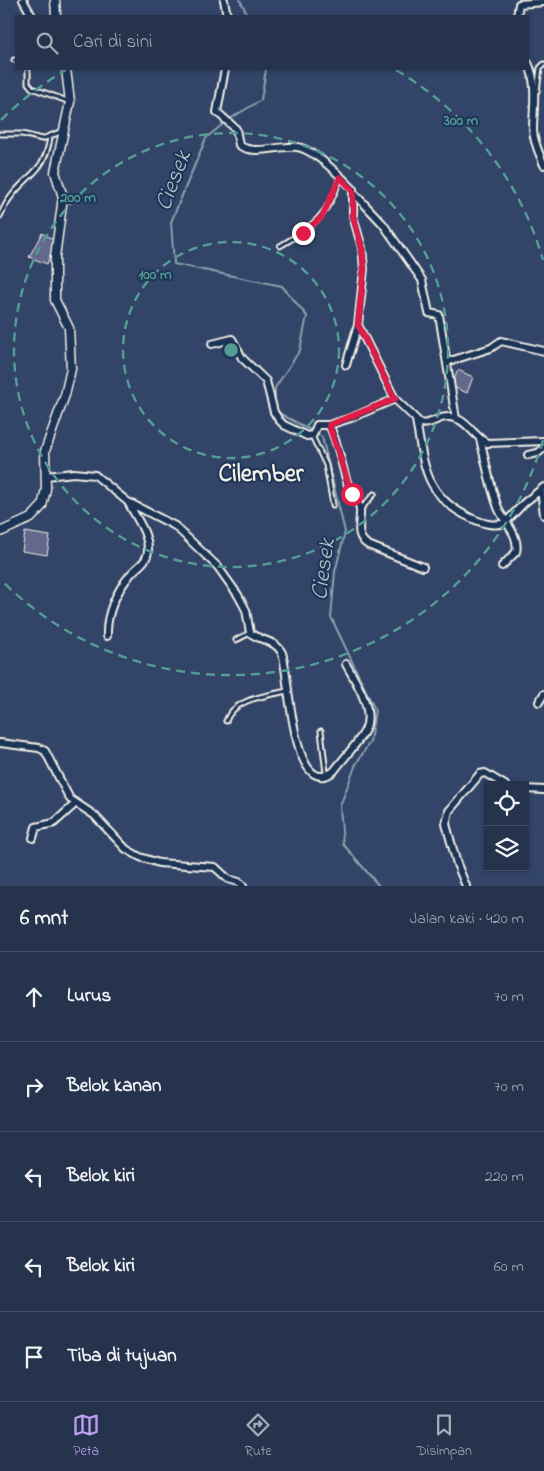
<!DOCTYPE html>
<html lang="id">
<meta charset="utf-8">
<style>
:root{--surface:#26334d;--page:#2e3b54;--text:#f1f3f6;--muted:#a4aab6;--line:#424e65;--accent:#bca0f2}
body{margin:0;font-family:"Indie Flower",sans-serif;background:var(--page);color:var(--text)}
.controls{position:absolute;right:15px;bottom:15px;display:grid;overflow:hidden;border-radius:0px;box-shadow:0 1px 4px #0004}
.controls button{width:45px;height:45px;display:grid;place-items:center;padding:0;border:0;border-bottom:1px solid var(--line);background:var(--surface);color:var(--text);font:25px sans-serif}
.stop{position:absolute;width:15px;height:15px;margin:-11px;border:4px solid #e11d48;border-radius:50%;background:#fff}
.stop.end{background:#e11d48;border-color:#fff;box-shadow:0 1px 5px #0008}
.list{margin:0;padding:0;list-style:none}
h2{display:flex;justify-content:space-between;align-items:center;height:65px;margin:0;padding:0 20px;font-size:21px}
h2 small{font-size:16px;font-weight:400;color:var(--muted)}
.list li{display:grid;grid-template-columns:32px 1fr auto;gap:15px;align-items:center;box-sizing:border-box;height:90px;padding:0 20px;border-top:1px solid var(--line)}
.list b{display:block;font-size:19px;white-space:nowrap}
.list em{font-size:16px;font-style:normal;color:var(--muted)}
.icon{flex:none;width:28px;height:28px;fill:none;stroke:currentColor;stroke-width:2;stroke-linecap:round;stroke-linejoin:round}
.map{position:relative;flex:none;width:544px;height:886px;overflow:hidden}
.search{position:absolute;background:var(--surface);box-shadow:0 1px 4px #0004;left:15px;right:15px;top:15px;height:55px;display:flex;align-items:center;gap:12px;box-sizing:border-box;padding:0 18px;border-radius:0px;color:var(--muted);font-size:19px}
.sheet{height:515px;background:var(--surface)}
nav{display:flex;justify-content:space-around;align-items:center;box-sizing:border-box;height:70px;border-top:1px solid var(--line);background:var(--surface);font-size:14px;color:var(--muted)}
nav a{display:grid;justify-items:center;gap:2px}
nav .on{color:var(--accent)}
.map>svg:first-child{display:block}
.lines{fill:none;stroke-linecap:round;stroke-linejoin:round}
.stream{stroke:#8aa3b0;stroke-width:2}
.building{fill:#64678c;stroke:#f4f1e8}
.service-casing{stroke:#f4f1e8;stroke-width:7}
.minor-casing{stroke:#f4f1e8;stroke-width:10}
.tertiary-casing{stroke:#f4f1e8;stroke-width:11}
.service{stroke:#1d3557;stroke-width:3}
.minor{stroke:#1d3557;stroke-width:6}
.tertiary{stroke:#1d3557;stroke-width:8}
.route{stroke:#e11d48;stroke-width:6}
.ring{fill:none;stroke:#549b93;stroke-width:2.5;stroke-dasharray:9 6}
.labels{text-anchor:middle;stroke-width:4;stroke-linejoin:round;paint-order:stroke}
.water-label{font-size:24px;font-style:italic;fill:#b6c4c7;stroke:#1d3557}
.quarter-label{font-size:25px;font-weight:bold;fill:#f4f1e8;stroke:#1d3557}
.centre{fill:#549b93;stroke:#1d3557;stroke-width:2.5}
.ring-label{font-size:15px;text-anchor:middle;font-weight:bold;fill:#549b93;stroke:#1d3557;stroke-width:4;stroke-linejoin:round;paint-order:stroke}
</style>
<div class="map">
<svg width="544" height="886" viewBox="0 0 544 886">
<rect width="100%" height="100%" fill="#324467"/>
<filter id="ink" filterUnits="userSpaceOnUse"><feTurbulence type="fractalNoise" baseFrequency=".02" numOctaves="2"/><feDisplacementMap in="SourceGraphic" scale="10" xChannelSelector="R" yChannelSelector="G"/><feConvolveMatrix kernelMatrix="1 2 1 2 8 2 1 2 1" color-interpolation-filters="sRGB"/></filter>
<g filter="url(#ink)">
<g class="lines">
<!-- stream -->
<path class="stream" d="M240,0L248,16
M266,69L261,100L228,120L206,138L171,222L174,264L282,286L307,316L300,350L275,388V405
M277,412L312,431
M316,433L322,437L345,532L335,572L331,617L375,710L370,742L356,764L340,806L343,844L379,886"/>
</g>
<!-- building -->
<path class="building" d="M42,233L55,241L47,264L29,257Z
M458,370L473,377L467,393L451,386Z
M25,532L50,536L47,555L22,551Z"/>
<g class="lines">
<defs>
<path id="service" d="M14,60H16
M28,71V83L32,88L70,102
M537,91L540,68L544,64
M0,134H22L42,139L63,131
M0,216C3,210 6,203 10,198C28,173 45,173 50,137
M280,246C311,228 330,214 340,178
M312,436L326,465L333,505
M361,509L374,494
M236,640L250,633
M226,721C234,698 267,696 287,691
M321,731L326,773"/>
<path id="minor" d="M23,0L32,16
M224,0L227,16
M517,16L519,4L544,2
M528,63C538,83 533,109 533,130C533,141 540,155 544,165
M225,69L217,112L236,129L239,145C254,156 279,145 297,147C313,149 342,177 353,189V216L362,248L364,269L358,325L395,399L420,423C430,426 437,417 447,417C465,416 473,436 487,443L544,441
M354,193L383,224L422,280L429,313L439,315L456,419
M212,344L232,339L242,358L266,381L274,412L279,420L284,425L307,436L313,435L317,425H329L351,418L395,399
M447,362L491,348L501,341L544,351
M346,365L358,325
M416,420C424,466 425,497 471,518C482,523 493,527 505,523L524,503L544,487
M329,425C339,444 341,465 348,485C351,493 359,500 360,509C361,523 354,536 368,545L423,567
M480,439C486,462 490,488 499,510C505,523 520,536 516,552L502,566
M528,455L538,453L544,448
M46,476L74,473L95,475L128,502L175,526L218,567L238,595L246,610L250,633C261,641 276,640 282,653C289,669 291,804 334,771C343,759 359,742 365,730C375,709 355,681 346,664
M541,489L544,515
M107,636C106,614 116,592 130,575C137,566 149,562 148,548C147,531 135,516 128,502
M539,702L544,694
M0,743L39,748L45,751L70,799L94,815L126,849L140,857L159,863L215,867L228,879L239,882L243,886
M525,789L544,790
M33,838L36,827L54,823L75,804
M466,886L457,864L446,824L449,811L480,774L485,773L505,785"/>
<path id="tertiary" d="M55,0L56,16
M0,532L31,518L42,506L46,489L45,451L65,395L71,369L69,328L55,300V257L63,197L55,172L70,102L66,69"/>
</defs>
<!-- service casing -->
<use href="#service" class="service-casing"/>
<!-- minor casing -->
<use href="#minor" class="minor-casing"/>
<!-- tertiary casing -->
<use href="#tertiary" class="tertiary-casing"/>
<!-- service -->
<use href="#service" class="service"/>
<!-- minor -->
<use href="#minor" class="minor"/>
<!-- tertiary -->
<use href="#tertiary" class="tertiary"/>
</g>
</g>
<g class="lines" filter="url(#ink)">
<!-- route -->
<path class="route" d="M303,233L322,217L340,177L353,191V216L362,248L364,269L358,325L395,399L329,425L352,494"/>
</g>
<!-- distance rings -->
<g class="ring">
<circle cx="231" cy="350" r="108"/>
<circle cx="231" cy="350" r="217"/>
<path d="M543 440A325 325 0 0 1 1 580M1 120A325 325 0 0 1 66 70M396 70A325 325 0 0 1 543 260"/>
</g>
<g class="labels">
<!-- water labels -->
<g class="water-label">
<text transform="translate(172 180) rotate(-69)" y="8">Ciesek</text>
<text transform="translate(322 569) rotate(-82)" y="8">Ciesek</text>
</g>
<!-- quarter labels -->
<g class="quarter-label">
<text x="261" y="481">Cilember</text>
</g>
</g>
<circle cx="231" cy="350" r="8" class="centre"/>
<g class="ring-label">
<text x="461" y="125">300 m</text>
<text x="78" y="202">200 m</text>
<text x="155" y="279">100 m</text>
</g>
</svg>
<div class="controls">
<button><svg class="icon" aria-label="locate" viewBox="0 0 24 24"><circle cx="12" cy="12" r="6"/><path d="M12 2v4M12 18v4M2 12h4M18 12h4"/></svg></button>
<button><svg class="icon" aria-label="layers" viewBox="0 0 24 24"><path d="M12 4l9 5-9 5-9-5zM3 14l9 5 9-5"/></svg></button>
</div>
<div class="stop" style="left:352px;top:494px"></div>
<div class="stop end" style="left:303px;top:233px"></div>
<div class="search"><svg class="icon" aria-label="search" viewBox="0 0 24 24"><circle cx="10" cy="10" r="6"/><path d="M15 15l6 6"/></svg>Cari di sini</div>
</div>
<section class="sheet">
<h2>6 mnt<small>Jalan kaki · 420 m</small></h2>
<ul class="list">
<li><svg class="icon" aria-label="ahead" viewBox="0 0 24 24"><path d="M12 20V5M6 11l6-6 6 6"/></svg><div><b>Lurus</b></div><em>70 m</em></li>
<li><svg class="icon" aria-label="right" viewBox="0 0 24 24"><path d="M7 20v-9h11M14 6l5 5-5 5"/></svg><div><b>Belok kanan</b></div><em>70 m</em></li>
<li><svg class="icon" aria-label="left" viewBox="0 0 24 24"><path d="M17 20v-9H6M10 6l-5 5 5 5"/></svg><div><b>Belok kiri</b></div><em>220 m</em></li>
<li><svg class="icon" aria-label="left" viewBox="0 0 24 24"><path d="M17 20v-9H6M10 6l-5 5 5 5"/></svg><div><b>Belok kiri</b></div><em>60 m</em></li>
<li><svg class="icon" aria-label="arrive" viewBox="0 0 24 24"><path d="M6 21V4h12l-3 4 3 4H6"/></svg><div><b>Tiba di tujuan</b></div></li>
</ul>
</section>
<nav>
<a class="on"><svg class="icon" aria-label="map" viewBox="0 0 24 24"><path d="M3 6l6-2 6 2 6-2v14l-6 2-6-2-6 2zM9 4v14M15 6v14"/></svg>Peta</a>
<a><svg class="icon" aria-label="directions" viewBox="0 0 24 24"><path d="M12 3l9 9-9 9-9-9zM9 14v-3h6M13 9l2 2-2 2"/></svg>Rute</a>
<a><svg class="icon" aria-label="saved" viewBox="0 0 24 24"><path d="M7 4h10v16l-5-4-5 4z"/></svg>Disimpan</a>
</nav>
